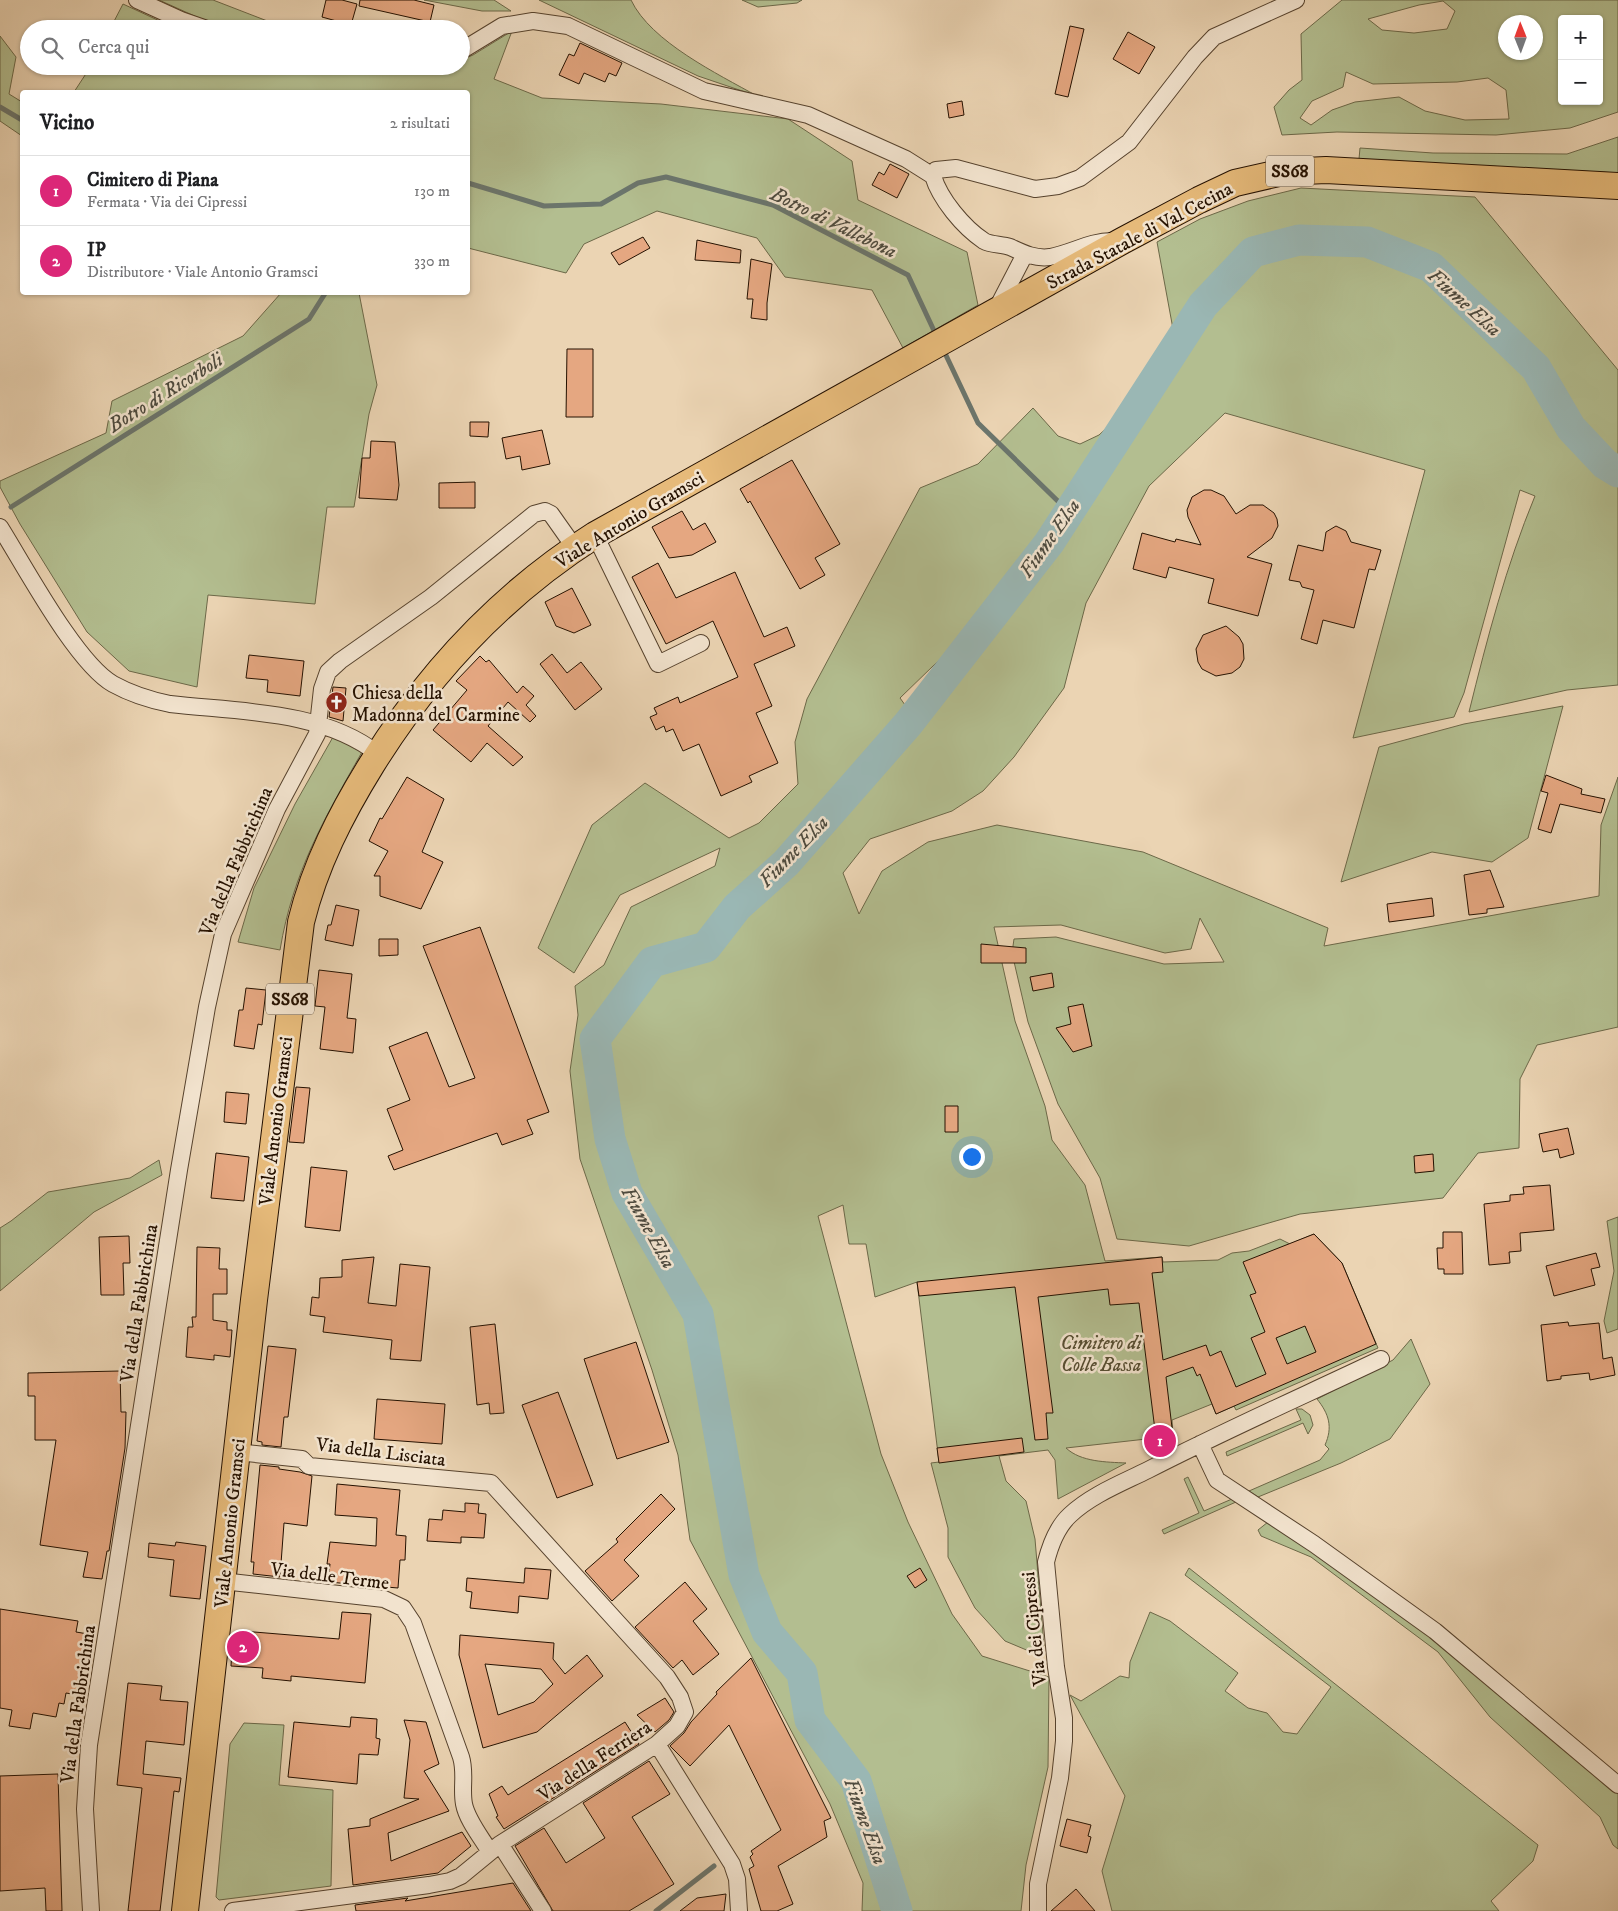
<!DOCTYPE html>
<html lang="it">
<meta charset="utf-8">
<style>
:root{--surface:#fff;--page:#f6f6f6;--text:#202124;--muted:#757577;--line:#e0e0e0;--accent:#db2777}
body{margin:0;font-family:"IM FELL DW Pica",serif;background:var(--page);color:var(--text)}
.controls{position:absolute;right:15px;top:15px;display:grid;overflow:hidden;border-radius:5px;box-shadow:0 1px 4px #0004}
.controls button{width:45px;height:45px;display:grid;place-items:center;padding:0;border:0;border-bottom:1px solid var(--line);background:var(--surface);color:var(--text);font:25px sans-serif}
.compass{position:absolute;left:1498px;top:15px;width:45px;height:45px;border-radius:50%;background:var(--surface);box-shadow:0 1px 4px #0004;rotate:359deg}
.you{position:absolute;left:971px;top:1156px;width:18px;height:18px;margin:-12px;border:4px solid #fff;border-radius:50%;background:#1a73e8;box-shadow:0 0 0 8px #1a73e833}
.badge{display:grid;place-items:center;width:32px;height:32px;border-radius:50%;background:var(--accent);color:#fff;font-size:16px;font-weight:700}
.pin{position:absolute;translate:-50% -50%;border:2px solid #fff;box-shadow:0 1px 5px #0006}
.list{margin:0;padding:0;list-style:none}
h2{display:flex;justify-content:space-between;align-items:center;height:65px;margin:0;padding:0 20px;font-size:21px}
h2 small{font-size:16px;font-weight:400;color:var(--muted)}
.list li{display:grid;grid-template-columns:32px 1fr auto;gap:15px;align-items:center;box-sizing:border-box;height:70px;padding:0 20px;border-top:1px solid var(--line)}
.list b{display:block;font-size:19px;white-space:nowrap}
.list p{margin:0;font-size:16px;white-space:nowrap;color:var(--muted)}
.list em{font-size:16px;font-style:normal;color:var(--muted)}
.icon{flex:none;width:28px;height:28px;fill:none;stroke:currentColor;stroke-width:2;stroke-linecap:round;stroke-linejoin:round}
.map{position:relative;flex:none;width:1618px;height:1911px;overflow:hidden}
.search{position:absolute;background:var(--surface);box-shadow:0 1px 4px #0004;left:20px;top:20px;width:450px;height:55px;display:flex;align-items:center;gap:12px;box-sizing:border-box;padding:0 18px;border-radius:28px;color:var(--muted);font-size:19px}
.panel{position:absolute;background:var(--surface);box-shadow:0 1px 4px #0004;left:20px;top:90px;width:450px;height:205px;border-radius:5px}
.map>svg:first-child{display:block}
.green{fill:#b3be90;stroke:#6c6848;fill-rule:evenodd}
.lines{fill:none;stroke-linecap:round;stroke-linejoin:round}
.stream{stroke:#6b756c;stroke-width:5}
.river{stroke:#9ab7b4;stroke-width:31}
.building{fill:#e5a781;stroke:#251100;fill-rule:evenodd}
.street-casing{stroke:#56422d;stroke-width:18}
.primary-casing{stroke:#251100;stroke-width:28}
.street{stroke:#f2e3ce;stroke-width:16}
.primary{stroke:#e6ba7a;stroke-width:26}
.labels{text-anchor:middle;stroke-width:5;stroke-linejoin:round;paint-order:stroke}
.shield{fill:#f2e3ce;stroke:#62503e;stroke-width:1}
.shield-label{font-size:18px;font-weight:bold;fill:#251100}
.street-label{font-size:19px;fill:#251100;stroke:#f2e3ce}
.poi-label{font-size:19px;fill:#251100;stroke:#f2e3ce;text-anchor:start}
.park-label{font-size:19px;font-style:italic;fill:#574e32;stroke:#f2e3ce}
.water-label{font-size:20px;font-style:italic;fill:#4e4b3f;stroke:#f2e3ce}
</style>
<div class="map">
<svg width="1618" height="1911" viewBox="0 0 1618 1911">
<rect width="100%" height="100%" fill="#ebd4b3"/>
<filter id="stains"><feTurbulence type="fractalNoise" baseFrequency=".004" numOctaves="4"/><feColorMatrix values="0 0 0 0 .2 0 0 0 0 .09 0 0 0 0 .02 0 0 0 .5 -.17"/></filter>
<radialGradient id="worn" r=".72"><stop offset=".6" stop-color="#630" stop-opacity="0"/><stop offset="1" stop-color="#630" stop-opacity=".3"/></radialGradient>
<!-- green -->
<path class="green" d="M159,0H213L288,29H235L199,18Z
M424,0H494L511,11H482Z
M539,0H631C651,42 718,74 757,96L698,76Z
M742,0H802L797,3L758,7Z
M1342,0H1618V112L1570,128L1496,135L1337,132L1282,135L1274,107L1289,90L1302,80L1301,34ZM1443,1L1455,11L1447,29L1414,33L1382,30L1368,19L1419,5ZM1562,19H1599V101H1562ZM1536,22V52H1506V22ZM1346,72L1373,84L1457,82L1488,78L1506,90L1509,119L1465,120L1425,111L1399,97L1355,102L1332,110L1311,125L1300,118L1312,101L1343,87Z
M123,4L177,29H110Z
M512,31L494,79L542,98L661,104L788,119L852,161L858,200L967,252L978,305L903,348L872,290L785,277L757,238L657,211L584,244L566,273L468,248V92H74L91,66H330L350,70H432L443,66H461V60L473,55Z
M0,36L16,57L9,94L22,102V136L0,121Z
M1618,137V173L1359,159L1360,148L1433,153L1567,154Z
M1301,188L1475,197L1618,370V685L1567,690L1469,712C1487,639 1506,566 1535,496L1520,490L1464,693L1454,717L1353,738L1425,470L1225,413L1149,486L1086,603L1064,688L1014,757L983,791L952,811L870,839L843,873L859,914L882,871L928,842L997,825L1143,852L1328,928L1324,946L1599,896L1601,825L1618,777V1027L1537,1045L1520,1079L1519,1148L1478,1153L1443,1198L1300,1214L1189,1246L1117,1239L1100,1178L1058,1104L1028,1022L1012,953L1014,939L1056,937L1164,964L1224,962L1200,918L1191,949L1165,953L1061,925L994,927L1015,1021L1045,1106L1052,1140L1085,1185L1105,1261L1162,1257L1163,1262L1218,1260L1232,1253L1249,1251L1280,1239L1290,1244L1314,1234L1342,1263L1378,1348L1236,1410L1234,1406L1216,1414L1212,1404L1172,1420L1173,1436L1066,1448C1081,1462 1106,1462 1126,1463L1058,1499L1055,1460L1048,1450L999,1456L1006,1481L1026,1501L1035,1539L1044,1646L1036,1654L1005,1641L975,1608L948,1557V1528L931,1463L939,1462L917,1282L875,1297L866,1244H849L843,1205L818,1216L881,1454L908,1522L952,1614L982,1656L1049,1677L1048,1767L1026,1865L1021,1911H862L863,1883L830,1804L690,1540L678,1455L652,1370L580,1159L570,1071L578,1015L575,986L604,965L631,907L715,866L720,848L620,895L574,973L538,948L592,825L645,783L729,838L759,823L798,784L795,742L807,699L920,488L978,464L1033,408L1058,436L1080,444L1099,435L1112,423L1173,329L1157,242L1200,219L1248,201ZM1000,601L1007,609L916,720L900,698Z
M281,293H359L377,385L369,414L354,507H327L315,604L208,595L197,687L129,671L87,632L20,524L0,487V481L106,433L112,401L243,336Z
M1563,706L1528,838L1492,862L1432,852L1341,882L1379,747L1464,724Z
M333,737L362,752C324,819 293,872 280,950L238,942L254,888L295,804Z
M159,1160L162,1175L94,1212L0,1291V1228L11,1221L48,1192L130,1178Z
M1618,1217V1329L1607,1333L1604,1321L1614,1271L1607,1221Z
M1411,1339L1430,1384L1390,1439L1341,1463L1258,1497L1249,1491L1320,1460L1329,1449L1325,1445C1333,1427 1329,1414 1317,1399L1393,1360Z
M1296,1409H1302L1310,1415L1313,1425L1308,1434L1303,1423L1227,1456L1226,1452L1301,1420Z
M1188,1477L1204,1511L1232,1499L1236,1502L1164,1534L1162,1530L1199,1513L1184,1479Z
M1268,1522L1436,1637L1618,1793V1849L1613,1845L1600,1817L1490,1717L1438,1652L1311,1557L1261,1536L1258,1530Z
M1189,1568L1538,1845L1533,1861L1491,1901L1499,1911H1112L1102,1871L1125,1796L1070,1695L1081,1701L1120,1676L1129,1678L1130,1662L1150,1612L1170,1621L1238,1673L1225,1691L1248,1708L1267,1713L1283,1732L1297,1734L1331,1687L1185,1575Z
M244,1723L284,1725L279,1785L333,1790L331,1886L219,1900L216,1897L230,1744Z"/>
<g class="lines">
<!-- stream -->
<path class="stream" d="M0,107L22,120
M468,183L544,206L601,204L638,183L666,177L773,205L908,275L936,335
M943,349L978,423L1068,511
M11,507L309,319L326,292
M656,1911L714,1866"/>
<!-- river -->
<path class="river" d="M897,1911L856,1781L810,1720L802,1673L767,1632L744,1575L698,1314L627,1193L610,1139L595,1039L652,962L706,947L737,907L786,863L908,724L1049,543L1203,305L1253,252L1299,240L1367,242L1431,267L1536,368L1571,428L1605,464L1618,472"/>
</g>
<!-- building -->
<path class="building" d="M326,0H342L357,4L351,25L322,17Z
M360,0H414L434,5L430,22L359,6Z
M1070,26L1084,29L1068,97L1055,94Z
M1128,32L1155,47L1139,74L1113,59Z
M580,43L622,63L616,76L609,73L605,82L584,73L579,84L559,75L569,54L574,56Z
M962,101L964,115L949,118L947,104Z
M890,164L909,174L897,198L872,185L879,172L884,175Z
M643,237L650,248L619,265L611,253Z
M697,240L741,250L740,263L695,260Z
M751,259L772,264L767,303V320L751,318L753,299H747Z
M567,349H593V417H566Z
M470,422H489L488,437L470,436Z
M542,430L550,464L522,470L520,456L506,459L502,438Z
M371,441L395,442L399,485L397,500L359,498L362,458H370Z
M792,460L840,544L815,558L825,575L800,589L750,501L748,503L740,489Z
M475,482V508H439V483Z
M1204,490H1211L1224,496L1236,514L1250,505H1263L1274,513L1277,519L1278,526L1272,538L1247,557L1272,564L1258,616L1208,603L1214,579L1169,567L1166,578L1133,569L1142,533L1175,542L1176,539L1201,545L1188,517L1187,510L1192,497Z
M682,511L693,530L705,523L716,542L692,555L669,558L652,527Z
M1336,526L1346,531L1351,542L1381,550L1375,570L1369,569L1354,628L1323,620L1317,644L1301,639L1314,590L1302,587L1300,582L1289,580L1298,545L1323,551L1326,532Z
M658,563L676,598L735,572L764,637L787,627L795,646L754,664L772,706L756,713L778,763L749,776L752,782L721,796L699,744L683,751L673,729L666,732L664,726L656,730L650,717L657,714L654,708L678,697L680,703L738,677L713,621L666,644L632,577Z
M572,588L591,625L574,633L556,626L545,602Z
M1226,626L1239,637L1243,644L1244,659L1240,667L1232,673L1216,676L1202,669L1198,662L1196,649L1203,635Z
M552,654L567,673L581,662L602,689L575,710L540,664Z
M249,655L304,661L300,696L267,692L268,680L246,678Z
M480,656L486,662L489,660L517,693L523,686L534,696L526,705L536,716L530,722L508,702L488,726L523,757L513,766L487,743L471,762L433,730L467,690L456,681Z
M333,687L346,688L343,721L329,717Z
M1546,775L1582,789L1581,794L1605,799L1601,813L1560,804L1551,833L1538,829L1548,793L1541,791Z
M407,777L444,799L422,852L443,862L421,909L380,896V876H374L388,851L369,841L380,818L382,819Z
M1490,870L1504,907L1487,909V913L1469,915L1464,875Z
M1432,898L1434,916L1389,922L1387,904Z
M336,905L359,910L353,946L325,940L328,925H331Z
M480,927L549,1112L527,1120L533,1134L502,1145L497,1133L394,1170L388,1156L403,1150L387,1109L410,1100L389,1047L427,1032L449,1087L475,1078L423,946Z
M379,939H398V955L379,956Z
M981,944L1026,948V963H981Z
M319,970L352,974L347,1018L356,1019L353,1053L320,1049L325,1007L315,1006Z
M1052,973L1054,987L1033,991L1030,977Z
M246,988L266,990L262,1025L258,1024L254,1049L234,1046L239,1010H243Z
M1083,1004L1092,1046L1073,1052L1056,1028L1071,1024L1068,1007Z
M296,1087L310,1088L304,1143L289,1142Z
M226,1092L249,1094L246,1124L224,1122Z
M945,1106H958V1132H945Z
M1568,1128L1574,1154L1560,1158L1558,1149L1543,1152L1539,1134Z
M216,1153L249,1157L244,1201L211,1198Z
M1433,1154L1434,1171L1415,1173L1414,1156Z
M311,1167L347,1171L340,1231L305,1227Z
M1550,1185L1554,1230L1520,1233L1521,1251L1509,1252L1510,1263L1489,1265L1484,1204L1510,1201V1195L1524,1194L1523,1187Z
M1443,1232H1462L1463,1274H1444V1269H1438L1437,1248H1443Z
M1314,1234L1342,1263L1376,1344L1216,1414L1200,1374L1197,1376L1193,1367L1166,1377L1173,1436L1156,1438L1139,1303L1110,1305L1108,1289L1038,1297L1053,1413H1046L1048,1439L1035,1440L1015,1287L919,1296L917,1282L1162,1257L1163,1272L1152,1273L1163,1360L1206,1345L1210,1356L1221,1351L1236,1387L1266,1374L1251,1338L1265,1332L1250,1295L1256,1293L1243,1262ZM1305,1326L1316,1352L1287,1364L1276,1338Z
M129,1236L130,1263H123L124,1295H101L99,1237Z
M197,1247L220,1248L219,1269H227V1294H213V1320L227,1322V1330H232L230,1357L214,1355V1360L186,1357L188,1327H193L192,1317H196Z
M1596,1253L1600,1267L1591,1269L1595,1285L1554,1296L1546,1266Z
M374,1257L368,1303L396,1306L400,1264L430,1267L421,1361L390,1359L392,1340L323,1332L325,1317L310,1315L312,1297L319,1298L320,1278L342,1277V1260Z
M1568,1322L1569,1326L1599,1323L1603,1359L1612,1357L1615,1375L1590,1380L1589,1373L1561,1376V1379L1547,1381L1541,1325Z
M495,1324L504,1413L490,1414L489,1403L477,1405L470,1327Z
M636,1342L669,1442L617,1459L584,1359Z
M268,1346L296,1349L288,1417H284L281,1447L262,1445V1442L257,1441Z
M120,1371L121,1412H126L125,1448L109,1551H107L102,1579L83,1577L88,1552L40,1545L56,1440H35V1396H28V1373Z
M558,1392L593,1485L557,1498L522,1405Z
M377,1399L445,1404L442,1444L374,1439Z
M1022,1438L1024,1452L939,1463L937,1448Z
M260,1465L279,1467V1469L300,1472L312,1476L307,1526L284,1523L280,1577L253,1574L254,1562H251Z
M337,1484L400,1490L396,1535L406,1536L405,1560H400L398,1588L328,1582L330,1564H327L330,1542L376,1546L377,1518L335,1515Z
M661,1494L675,1509L624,1560L639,1576L612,1601L585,1571L618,1542L616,1539Z
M465,1503L479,1504L478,1513L486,1514L484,1538L461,1537V1543L427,1541L429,1519L442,1520L443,1510L465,1512Z
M176,1542L206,1546L200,1599L170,1596L174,1560L148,1557L149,1543L175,1546Z
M525,1568L551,1570L548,1599L519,1596L518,1613L470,1608L472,1592L466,1591L467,1578L524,1583Z
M920,1568L927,1580L915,1588L907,1576Z
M685,1582L707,1609L693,1621L719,1654L693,1675L682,1660L673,1668L635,1627Z
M0,1609L78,1621L76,1632L88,1634L78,1695L66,1693L64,1704L59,1703L56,1717L33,1713L30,1729L9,1726L12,1710L0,1708Z
M342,1612L371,1614L365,1683L291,1676V1681L262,1678L263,1668L231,1666L232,1649L239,1650L242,1631L339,1639Z
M460,1635L554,1643L553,1659L565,1674L587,1655L603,1676L537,1732L483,1748L459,1655ZM485,1664L541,1669L553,1684L534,1702L498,1715Z
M751,1658L831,1818L824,1821L827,1837L778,1866L793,1904L777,1911H761L749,1869L754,1866L750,1857L753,1854L751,1851L781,1830L729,1725L690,1766L670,1746L684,1733L691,1722L717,1694L716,1692Z
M128,1683L162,1686L160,1700L188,1702L184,1745L146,1741L143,1774L181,1778L179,1792L174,1791L160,1911H128L142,1788L117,1785Z
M665,1698L674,1712L669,1720L655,1732L637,1715Z
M351,1717L377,1719L376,1738L380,1739L378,1755L359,1754L357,1784L288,1777L294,1722L350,1727Z
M404,1720L426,1722L439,1764L424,1771L449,1811L388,1833L391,1861L462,1832L471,1846L438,1873L353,1885L348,1829L370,1826V1819L419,1799L404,1798L410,1740Z
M625,1722L639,1744L504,1829L496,1817L498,1816L489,1794L502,1786L508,1795Z
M649,1761L670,1794L632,1817L674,1884L629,1911H553L515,1846L544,1828L566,1863L605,1838L583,1803Z
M58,1774L62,1911H46L45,1888L0,1891V1776Z
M1067,1819L1091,1825L1088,1836L1091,1837L1087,1853L1060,1846Z
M513,1883L531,1911H356L355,1905L408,1898L405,1901Z
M1076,1889L1095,1911H1051Z
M726,1894L724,1911H680L697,1898Z"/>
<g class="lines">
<defs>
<path id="street" d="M137,0L181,20L207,29
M461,51L502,26L533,21L568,26L704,91L808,115L906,159L933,176
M933,176L936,170L956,168L1035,189L1058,186L1080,178L1129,142L1195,57L1214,37L1296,0
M933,176C940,199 963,227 984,241C991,245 1002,244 1010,247C1023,253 1035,259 1050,257C1072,253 1090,241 1112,241
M995,312L1025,254
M0,527C24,565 76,663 113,684C131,694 150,700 170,704C239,712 322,710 378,754
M595,535L658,664L701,643
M1200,1444L1217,1480L1314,1544L1435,1631L1618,1785
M222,1581L384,1599L403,1608L413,1623L461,1757C466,1773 461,1788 464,1804C467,1820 481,1837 490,1852
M657,1744L732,1864L737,1879L739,1911
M500,1844L543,1911
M91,1911L85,1809L89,1745L179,1170L207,1007L223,934L277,809L317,734L322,689L328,672L340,661L431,597L534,514L545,511L551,514L575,548
M233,1911L429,1885L450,1881L461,1876L500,1844L657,1744L677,1726L685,1712L680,1697L667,1677L491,1483L309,1466L302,1459L237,1452
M1038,1911V1884L1060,1778L1064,1741V1718L1056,1667L1046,1562C1050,1546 1057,1527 1070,1515C1091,1495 1122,1483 1148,1470C1224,1431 1303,1396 1381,1359"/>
<path id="primary" d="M185,1911L254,1300L301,922C315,865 341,814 372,764C430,671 502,594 595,535L1122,241L1199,200L1235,183L1283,172L1326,170L1618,186"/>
</defs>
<!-- street casing -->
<use href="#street" class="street-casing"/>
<!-- primary casing -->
<use href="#primary" class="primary-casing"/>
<!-- street -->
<use href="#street" class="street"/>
<!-- primary -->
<use href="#primary" class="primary"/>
</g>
<!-- icons -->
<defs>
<symbol id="church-disc" viewBox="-11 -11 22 22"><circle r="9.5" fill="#8f2418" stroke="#f2e3ce"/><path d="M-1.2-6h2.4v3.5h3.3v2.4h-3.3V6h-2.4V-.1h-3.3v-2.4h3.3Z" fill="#fff"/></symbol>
</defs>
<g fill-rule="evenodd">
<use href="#church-disc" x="324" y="690" width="25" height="25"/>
</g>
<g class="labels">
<!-- shield labels -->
<g class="shield">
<rect x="1266" y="155.5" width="48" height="31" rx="4"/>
<rect x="266" y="983.5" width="48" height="31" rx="4"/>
</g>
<g class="shield-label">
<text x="1290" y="177">SS68</text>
<text x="290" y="1005">SS68</text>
</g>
<!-- street labels -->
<g class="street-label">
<text transform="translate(1139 235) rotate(-28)" y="7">Strada Statale di Val Cecina</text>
<text transform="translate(629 519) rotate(-31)" y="7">Viale Antonio Gramsci</text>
<text transform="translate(235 861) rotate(-67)" y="7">Via della Fabbrichina</text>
<text transform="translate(275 1121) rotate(-83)" y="7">Viale Antonio Gramsci</text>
<text transform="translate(138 1303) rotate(-81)" y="7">Via della Fabbrichina</text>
<text transform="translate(381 1451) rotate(7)" y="7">Via della Lisciata</text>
<text transform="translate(229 1523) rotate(-84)" y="7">Viale Antonio Gramsci</text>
<text transform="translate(330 1575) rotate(7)" y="7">Via delle Terme</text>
<text transform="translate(1033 1629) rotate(-96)" y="7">Via dei Cipressi</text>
<text transform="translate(77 1704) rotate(-82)" y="7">Via della Fabbrichina</text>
<text transform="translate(594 1760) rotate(-33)" y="7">Via della Ferriera</text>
</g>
<!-- poi labels -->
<g class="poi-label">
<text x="352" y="699">Chiesa della<tspan x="352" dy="22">Madonna del Carmine</tspan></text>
</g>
<!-- park labels -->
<g class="park-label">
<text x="1101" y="1349">Cimitero di<tspan x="1101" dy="22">Colle Bassa</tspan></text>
</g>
<!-- water labels -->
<g class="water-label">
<text transform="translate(834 222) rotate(26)" y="7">Botro di Vallebona</text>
<text transform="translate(1465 302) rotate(42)" y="7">Fiume Elsa</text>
<text transform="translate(165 392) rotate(-32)" y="7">Botro di Ricorboli</text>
<text transform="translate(1049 538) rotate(-55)" y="7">Fiume Elsa</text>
<text transform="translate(793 851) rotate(-46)" y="7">Fiume Elsa</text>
<text transform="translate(649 1227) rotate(61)" y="7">Fiume Elsa</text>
<text transform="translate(866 1821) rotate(70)" y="7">Fiume Elsa</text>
</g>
</g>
<rect width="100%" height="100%" filter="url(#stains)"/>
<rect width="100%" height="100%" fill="url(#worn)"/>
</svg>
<div class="controls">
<button>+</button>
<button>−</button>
</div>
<svg class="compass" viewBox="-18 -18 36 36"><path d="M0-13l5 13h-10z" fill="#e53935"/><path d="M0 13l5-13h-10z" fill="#757577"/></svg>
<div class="you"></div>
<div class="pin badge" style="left:1160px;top:1441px">1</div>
<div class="pin badge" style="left:243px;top:1647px">2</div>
<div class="search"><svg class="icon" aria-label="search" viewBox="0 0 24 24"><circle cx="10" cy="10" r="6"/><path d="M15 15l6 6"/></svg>Cerca qui</div>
<section class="panel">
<h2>Vicino<small>2 risultati</small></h2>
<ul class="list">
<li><span class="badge">1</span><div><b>Cimitero di Piana</b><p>Fermata · Via dei Cipressi</p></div><em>130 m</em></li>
<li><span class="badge">2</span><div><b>IP</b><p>Distributore · Viale Antonio Gramsci</p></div><em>330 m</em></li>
</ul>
</section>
</div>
